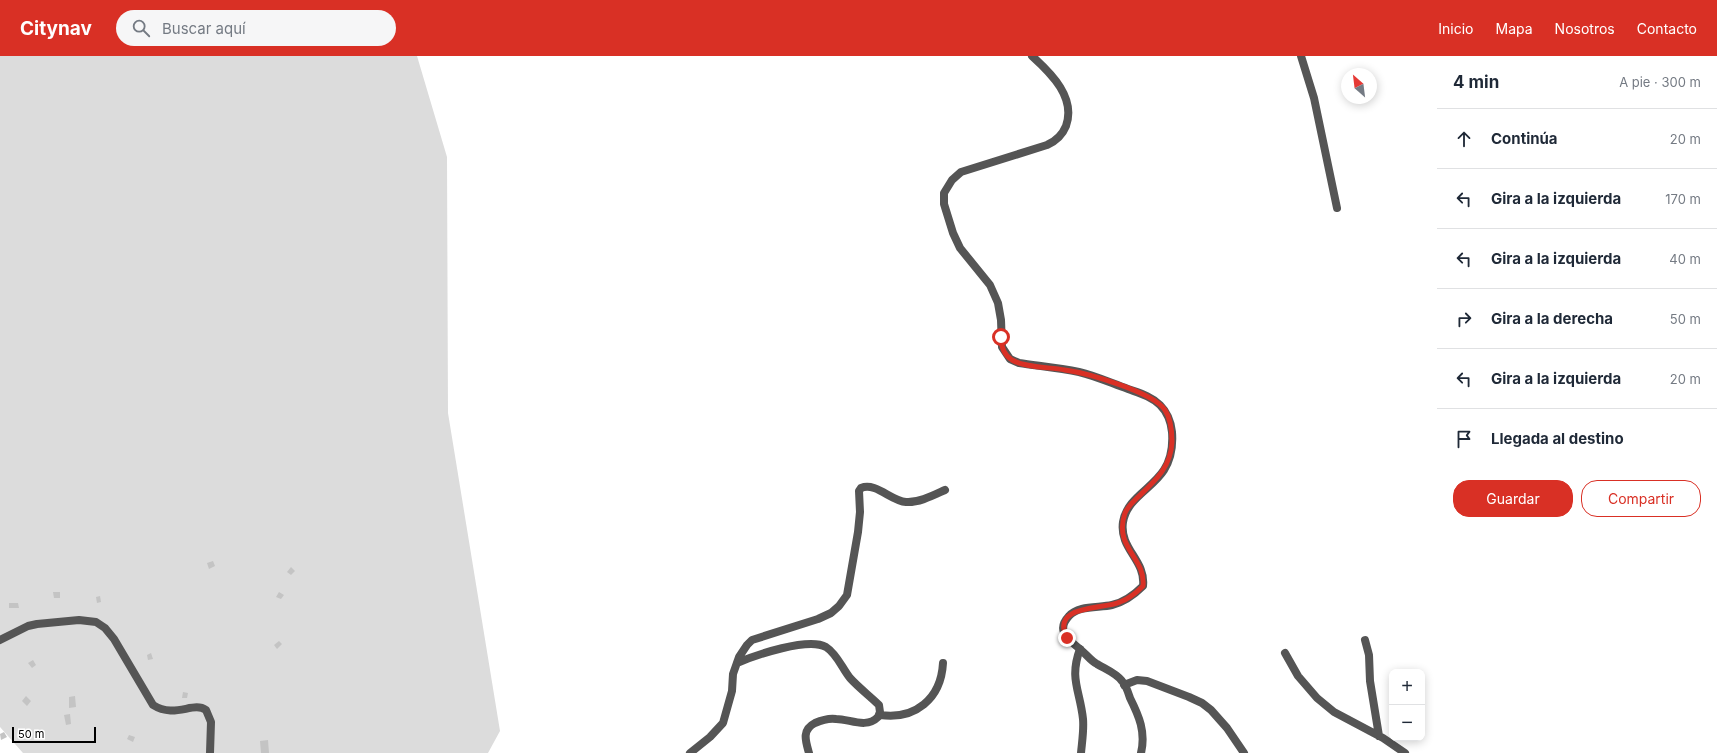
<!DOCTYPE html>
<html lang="es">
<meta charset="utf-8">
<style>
:root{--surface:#fff;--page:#f6f6f7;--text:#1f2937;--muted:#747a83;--line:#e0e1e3;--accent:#d93025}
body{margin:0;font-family:Inter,sans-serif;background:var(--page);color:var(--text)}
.controls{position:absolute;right:12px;bottom:12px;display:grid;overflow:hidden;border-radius:8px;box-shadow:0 2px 10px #0003}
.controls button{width:36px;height:36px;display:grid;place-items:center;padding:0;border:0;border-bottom:1px solid var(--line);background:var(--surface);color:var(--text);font:20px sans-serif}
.compass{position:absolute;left:1341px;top:12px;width:36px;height:36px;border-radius:50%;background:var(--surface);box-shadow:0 2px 10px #0003;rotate:332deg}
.scale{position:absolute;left:12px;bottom:10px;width:84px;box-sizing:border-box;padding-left:4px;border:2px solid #000;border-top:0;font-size:11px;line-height:14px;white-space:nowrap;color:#000;-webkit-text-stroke:3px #fff;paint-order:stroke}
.stop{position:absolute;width:12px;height:12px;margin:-9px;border:3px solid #d93025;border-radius:50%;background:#fff}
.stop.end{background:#d93025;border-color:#fff;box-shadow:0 1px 4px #0008}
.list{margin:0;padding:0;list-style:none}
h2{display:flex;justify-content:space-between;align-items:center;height:52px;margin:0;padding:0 16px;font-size:17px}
h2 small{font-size:13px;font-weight:400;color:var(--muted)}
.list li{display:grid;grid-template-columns:26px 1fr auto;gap:12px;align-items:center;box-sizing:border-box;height:60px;padding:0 16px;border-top:1px solid var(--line)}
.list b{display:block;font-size:15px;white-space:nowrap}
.list em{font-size:13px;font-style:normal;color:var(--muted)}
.actions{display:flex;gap:8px;padding:12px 16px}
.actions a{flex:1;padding:9px 0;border:1px solid var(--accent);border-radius:16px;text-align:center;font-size:14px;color:var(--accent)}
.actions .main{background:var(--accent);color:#fff}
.icon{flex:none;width:22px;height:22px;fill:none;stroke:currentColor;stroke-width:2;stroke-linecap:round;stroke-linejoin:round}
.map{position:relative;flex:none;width:1437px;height:697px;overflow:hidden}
header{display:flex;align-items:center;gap:24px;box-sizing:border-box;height:56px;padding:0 20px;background:var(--accent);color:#fff}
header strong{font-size:19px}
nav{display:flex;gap:22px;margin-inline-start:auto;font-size:14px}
.search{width:280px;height:36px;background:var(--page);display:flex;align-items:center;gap:10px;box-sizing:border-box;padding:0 14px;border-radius:22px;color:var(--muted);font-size:15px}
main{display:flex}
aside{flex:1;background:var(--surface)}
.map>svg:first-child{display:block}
.green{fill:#dcdcdc}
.building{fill:#c4c4c4}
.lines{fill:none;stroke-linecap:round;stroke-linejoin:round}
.minor{stroke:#555;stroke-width:8}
.tertiary{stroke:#555;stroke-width:8}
.route{stroke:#d93025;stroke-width:5}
</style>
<header>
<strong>Citynav</strong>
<div class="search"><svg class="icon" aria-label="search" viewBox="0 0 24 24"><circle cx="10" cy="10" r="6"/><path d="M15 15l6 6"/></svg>Buscar aquí</div>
<nav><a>Inicio</a><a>Mapa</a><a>Nosotros</a><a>Contacto</a></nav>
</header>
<main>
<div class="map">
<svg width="1437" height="697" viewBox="0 0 1437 697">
<rect width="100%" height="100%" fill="#fff"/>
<!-- green -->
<path class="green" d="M0,0H417L447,101L448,357L500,675L488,697H23L0,671Z"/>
<!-- building -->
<path class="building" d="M213,505L215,510L209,513L207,507Z
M291,511L295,515L291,519L287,516Z
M53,536H60V542H54Z
M279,536L284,539L281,543L276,541Z
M100,540L101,546L97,547L96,541Z
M9,547H18L19,552H9Z
M279,585L282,588L277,593L274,589Z
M151,597L153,603L148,604L147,599Z
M33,604L36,609L32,612L28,607Z
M183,636L188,637L187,642H182Z
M26,640L31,645L27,650L22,645Z
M75,640L76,651L69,652V641Z
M70,658L71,668L66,669L64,659Z
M4,676L7,681L1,684L0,678Z
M129,679L135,681L133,686L127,683Z
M268,684L269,697H261L260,685Z"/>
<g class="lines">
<!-- minor -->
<path class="minor" d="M1301,0L1314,42L1337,152
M0,584L28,570L37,568L79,564L96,566L105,572L114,583L153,649C175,663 193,645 206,654L211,666L210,697
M1365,584L1369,599L1370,625L1379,680
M1080,593C1069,623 1080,634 1083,663C1084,674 1082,686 1081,697
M1285,597L1298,620L1317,642L1334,656L1383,682L1405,697
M737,607C756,599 808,581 826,591C837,598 842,612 850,622C859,632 870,640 879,649L880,656L878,661C866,673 850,663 836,663C829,662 822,664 815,667C801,674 806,686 809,697
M1124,629L1137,624L1147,625L1189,641L1202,647L1211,654L1227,672L1244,697
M880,659C915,664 941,643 943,607
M690,697L710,681L723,667L732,635L733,618L739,601L747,589L752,584L818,563L831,557L839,550L847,539L858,476L860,456L859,435L861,432C876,426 891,445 906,446C919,447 934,439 945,434"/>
<!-- tertiary -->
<path class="tertiary" d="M1032,0C1052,18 1076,42 1066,70C1062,80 1056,85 1047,89L961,116L952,124L944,137V148L953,177L960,192L990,229L998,247L1001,264L1002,291L1010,303L1019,307C1039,310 1059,312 1079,316C1096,320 1111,327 1128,333C1139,337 1151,340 1160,349C1167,356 1171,366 1172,376C1173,389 1171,403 1164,414C1152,433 1127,442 1123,466C1119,493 1146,504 1143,530C1134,539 1125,546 1112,549C1099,552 1078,549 1069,560C1054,576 1071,585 1081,594C1086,598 1091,605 1097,608C1105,613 1116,617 1122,625C1126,629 1128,636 1130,642C1139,660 1146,676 1141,697"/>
</g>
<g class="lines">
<!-- route -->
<path class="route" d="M1001,281C1001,290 1004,299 1012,304C1026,312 1050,311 1065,314C1087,317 1153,336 1165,354C1171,363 1172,375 1172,386C1171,411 1155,425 1138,441C1133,446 1128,450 1125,457C1113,492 1146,501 1143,530C1136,537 1129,543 1120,546C1103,554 1050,548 1067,582"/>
</g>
</svg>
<div class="controls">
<button>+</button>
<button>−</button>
</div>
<svg class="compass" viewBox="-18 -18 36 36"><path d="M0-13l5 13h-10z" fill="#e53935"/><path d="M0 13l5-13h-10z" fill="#747a83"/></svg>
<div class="scale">50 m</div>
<div class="stop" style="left:1001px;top:281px"></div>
<div class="stop end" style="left:1067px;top:582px"></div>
</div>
<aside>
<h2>4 min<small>A pie · 300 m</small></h2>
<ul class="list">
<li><svg class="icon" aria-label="ahead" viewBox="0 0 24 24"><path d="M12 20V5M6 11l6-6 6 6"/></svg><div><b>Continúa</b></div><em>20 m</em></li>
<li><svg class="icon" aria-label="left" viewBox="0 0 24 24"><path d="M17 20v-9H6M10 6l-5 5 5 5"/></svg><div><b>Gira a la izquierda</b></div><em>170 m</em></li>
<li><svg class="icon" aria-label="left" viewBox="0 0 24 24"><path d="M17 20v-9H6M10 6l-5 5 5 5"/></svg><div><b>Gira a la izquierda</b></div><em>40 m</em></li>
<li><svg class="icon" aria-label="right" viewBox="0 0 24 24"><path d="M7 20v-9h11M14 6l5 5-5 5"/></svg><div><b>Gira a la derecha</b></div><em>50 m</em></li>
<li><svg class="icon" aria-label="left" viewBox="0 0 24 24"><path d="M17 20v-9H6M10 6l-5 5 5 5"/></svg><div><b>Gira a la izquierda</b></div><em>20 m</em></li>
<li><svg class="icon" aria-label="arrive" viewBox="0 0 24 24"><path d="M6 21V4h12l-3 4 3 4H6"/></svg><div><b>Llegada al destino</b></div></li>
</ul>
<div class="actions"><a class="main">Guardar</a><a>Compartir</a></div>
</aside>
</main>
